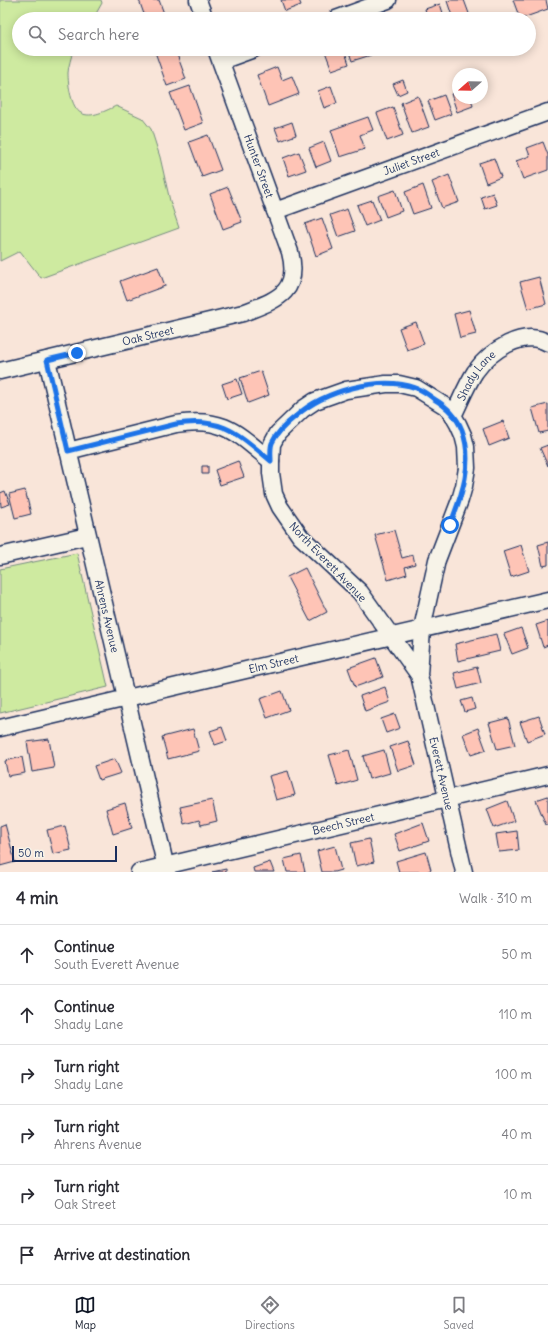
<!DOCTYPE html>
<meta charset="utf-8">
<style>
:root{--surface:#fff;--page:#f7f7f7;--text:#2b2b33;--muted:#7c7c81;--line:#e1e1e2;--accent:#111827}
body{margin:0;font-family:Delius,sans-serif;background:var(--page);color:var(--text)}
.compass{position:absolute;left:452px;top:68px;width:36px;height:36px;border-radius:50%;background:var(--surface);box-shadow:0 2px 10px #0003;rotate:250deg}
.scale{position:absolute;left:12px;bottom:10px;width:105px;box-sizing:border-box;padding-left:4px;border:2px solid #1b2f5e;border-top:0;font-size:11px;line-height:14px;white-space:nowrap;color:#1b2f5e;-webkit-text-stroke:3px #f7f3e8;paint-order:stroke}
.stop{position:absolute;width:12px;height:12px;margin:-9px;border:3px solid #1a73e8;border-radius:50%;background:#fff}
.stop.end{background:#1a73e8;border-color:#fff;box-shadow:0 1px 4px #0008}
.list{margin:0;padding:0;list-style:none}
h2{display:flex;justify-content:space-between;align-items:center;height:52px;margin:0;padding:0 16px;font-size:17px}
h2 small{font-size:13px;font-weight:400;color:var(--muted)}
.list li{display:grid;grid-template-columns:26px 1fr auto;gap:12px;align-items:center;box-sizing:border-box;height:60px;padding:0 16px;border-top:1px solid var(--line)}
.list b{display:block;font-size:15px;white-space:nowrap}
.list p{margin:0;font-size:13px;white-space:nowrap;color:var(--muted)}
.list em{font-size:13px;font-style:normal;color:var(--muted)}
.icon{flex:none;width:22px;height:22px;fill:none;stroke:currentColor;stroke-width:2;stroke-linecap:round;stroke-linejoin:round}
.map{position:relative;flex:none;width:548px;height:872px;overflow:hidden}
.search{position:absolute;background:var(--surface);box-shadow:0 2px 10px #0003;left:12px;right:12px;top:12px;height:44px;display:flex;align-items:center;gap:10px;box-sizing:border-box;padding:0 14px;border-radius:22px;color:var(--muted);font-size:15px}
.sheet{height:412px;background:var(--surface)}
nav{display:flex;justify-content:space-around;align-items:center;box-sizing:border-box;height:56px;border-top:1px solid var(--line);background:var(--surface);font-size:11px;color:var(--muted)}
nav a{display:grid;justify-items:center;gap:2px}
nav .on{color:var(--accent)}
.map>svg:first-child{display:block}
.green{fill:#ceeaa0;stroke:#748c7f}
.building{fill:#fec4b6;stroke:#1b2f5e}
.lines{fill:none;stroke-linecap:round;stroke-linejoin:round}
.street-casing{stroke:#1b2f5e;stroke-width:19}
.street{stroke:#f7f3e8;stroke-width:16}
.route{stroke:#1a73e8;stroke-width:5}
.labels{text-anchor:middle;stroke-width:3;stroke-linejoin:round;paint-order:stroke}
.street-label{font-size:11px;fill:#1b2f5e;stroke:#f7f3e8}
</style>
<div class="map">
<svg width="548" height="872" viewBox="0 0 548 872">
<rect width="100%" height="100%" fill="#f9e5d9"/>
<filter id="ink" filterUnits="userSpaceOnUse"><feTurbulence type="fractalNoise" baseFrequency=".025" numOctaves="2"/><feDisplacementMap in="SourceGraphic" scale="8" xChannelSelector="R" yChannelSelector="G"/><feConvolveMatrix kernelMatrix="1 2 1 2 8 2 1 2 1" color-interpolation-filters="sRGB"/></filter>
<g filter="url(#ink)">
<!-- green -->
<path class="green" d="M0,0H101L102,3L93,19H19V49H73C72,57 68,66 68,73C68,84 71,108 81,113C91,119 107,110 116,106L142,118L151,129L160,157L170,201L179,228L41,278L20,251L0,261Z
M77,553L108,687L0,713V569Z"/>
<!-- building -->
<path class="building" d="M139,0H159L166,19H140L145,17Z
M281,0H299L301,5L285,11Z
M451,0H464L471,19H453L447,1Z
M513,0H546L548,9L520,19Z
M440,4L445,19H428L425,9Z
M154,49H175L186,79L167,86Z
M324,49H344L349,64L332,70Z
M348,49H369L371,55L352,61Z
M277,67L282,80L292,76L299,94L268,106L257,75Z
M403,80L407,91L398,95L393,84Z
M190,86L203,123L184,130L170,93Z
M331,86L337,103L324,108L318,91Z
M458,91V98H471L473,106L457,112L451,94Z
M444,95L451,114L435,120L428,101Z
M418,96L429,127L412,133L401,103Z
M393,107L403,135L387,141L377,113Z
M368,117L373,130L360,135L365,149L340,157L331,130Z
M292,122L296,135L280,141L275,128Z
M208,135L221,170L202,177L189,142Z
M324,142L331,161L316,167L309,148Z
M543,142L548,155V170L523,179L516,161L530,156L527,148Z
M299,152L306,170L289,176L283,158Z
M494,158L501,177L486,183L479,163Z
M449,175L459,202L442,208L432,182Z
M423,185L431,208L413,214L405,192Z
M228,187L242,222L223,229L210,194Z
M395,190L402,211L386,217L378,196Z
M493,193L497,205L485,209L481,197Z
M372,200L380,220L365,226L357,205Z
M347,209L355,231L338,237L330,215Z
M322,218L333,249L316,256L305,224Z
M158,267L165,286L127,300L120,281Z
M539,277L546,304L528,309L520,282Z
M469,310L476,334L460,338L454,314Z
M416,322L424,344L407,350L399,328Z
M261,371L269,395L248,403L240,378Z
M237,379L242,394L227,399L222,384Z
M548,404V431L539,433L532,408Z
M503,421L509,438L489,446L483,429Z
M548,445V466L540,448Z
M238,461L244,477L220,485L215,470Z
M202,466H208V474H202Z
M25,490L31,514L15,518L9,494Z
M5,491L10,504L1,507L0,493Z
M394,530L402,558L413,555L415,564L405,567L407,574L388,580L375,535Z
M548,542V565L543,566L538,545Z
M521,545L529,571L511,577L503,551Z
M305,568L327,612L310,621L287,577Z
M548,621V645L543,647L536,625Z
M521,628L528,648L512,654L504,634Z
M496,634L500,651L458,661L455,644Z
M376,658L383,677L355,687L348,668Z
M477,667L481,683L458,689L454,673Z
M385,687L390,702L365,711L360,696Z
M282,691L289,710L267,718L260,699Z
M472,698L475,709L465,712L461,701Z
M395,714L400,728L386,733L381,719Z
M539,716L545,734L527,741L520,722Z
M508,718L515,745L497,749L489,723Z
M222,727L227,741L215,745L210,731Z
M478,728L486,750L471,755L463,734Z
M193,729L199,751L168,759L162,737Z
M49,739L54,768L32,772L27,742Z
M408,741L416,765L398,771L390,747Z
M349,750L357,780L338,786L329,755Z
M384,750L390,773L369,779L363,756Z
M22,757L25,773L8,776L5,761Z
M115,759L121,773L99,780L94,766Z
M288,771L295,795L276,800L269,776Z
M548,796V824L546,825L536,800Z
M212,800L217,821L201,825L199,820L184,824L180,807Z
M507,801L514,821L494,828L487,809Z
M125,803L132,828L113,834L106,809Z
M423,823L429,841L400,851L394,834Z
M5,824L15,862L0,866V826Z
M65,826L71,850L53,854L47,830Z
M517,831L519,850L499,852L496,834Z
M369,839L374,862L356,866L351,843Z
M335,846L341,870L334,872H322L317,851Z
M426,852L431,870L426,872H399L396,861Z
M301,855L305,872H287L284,859Z
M270,862L274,872H254L253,868Z
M226,869V872H212Z"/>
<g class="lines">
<defs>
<g id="street">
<path d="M198,0L205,19"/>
<path d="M336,19L388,0"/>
<path d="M221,61L254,49"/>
<path id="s1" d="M275,211L548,112"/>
<path id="s2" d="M47,360L167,872"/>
<path id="s3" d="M0,371L243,313C275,300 301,294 290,252L216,49"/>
<path id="s4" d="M453,416C460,402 466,386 475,372C490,351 523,328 548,343"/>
<path d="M68,451L176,424C223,416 237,433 271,461"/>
<path d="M0,556L87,536"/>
<path id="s5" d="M419,675L360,592L300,536L280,507L274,494L271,473V461L272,444L278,433L303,409L315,401L346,390L386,384H399L416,388L445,406L451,412L458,424L463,435L466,447L467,468L464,486L460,500L437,560L428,601L422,629L419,675L464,872"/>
<path id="s6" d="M0,728L250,669L548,600"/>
<path id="s7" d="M139,872L548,775"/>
</g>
</defs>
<!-- street casing -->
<use href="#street" class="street-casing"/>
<!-- street -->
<use href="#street" class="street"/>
</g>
</g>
<g class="lines" filter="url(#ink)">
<!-- route -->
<path class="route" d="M77,353L47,360L68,451L176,424C223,417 237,433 271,461C271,456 270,448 272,443C277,432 287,423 296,416C324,391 380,375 416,388C422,390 429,395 434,399C446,406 457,417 462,430C474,462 462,495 450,525"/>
</g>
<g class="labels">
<!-- street labels -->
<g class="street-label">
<text dy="4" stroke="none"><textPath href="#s1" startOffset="145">Juliet Street</textPath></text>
<text transform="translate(259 166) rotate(70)" y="4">Hunter Street</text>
<text dy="4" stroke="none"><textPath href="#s3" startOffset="152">Oak Street</textPath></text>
<text dy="4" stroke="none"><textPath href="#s4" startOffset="47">Shady Lane</textPath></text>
<text transform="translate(328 562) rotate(46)" y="4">North Everett Avenue</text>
<text dy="4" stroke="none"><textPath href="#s2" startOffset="263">Ahrens Avenue</textPath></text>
<text dy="4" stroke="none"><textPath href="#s6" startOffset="281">Elm Street</textPath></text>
<text dy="4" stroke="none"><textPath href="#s5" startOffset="866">Everett Avenue</textPath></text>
<text dy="4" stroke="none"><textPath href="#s7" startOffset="210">Beech Street</textPath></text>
</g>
</g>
</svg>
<svg class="compass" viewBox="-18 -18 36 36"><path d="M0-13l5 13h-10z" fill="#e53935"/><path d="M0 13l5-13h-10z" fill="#7c7c81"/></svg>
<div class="scale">50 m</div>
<div class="stop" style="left:450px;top:525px"></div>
<div class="stop end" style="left:77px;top:353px"></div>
<div class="search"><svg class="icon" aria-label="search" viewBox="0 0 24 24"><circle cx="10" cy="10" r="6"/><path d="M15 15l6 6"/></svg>Search here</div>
</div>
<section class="sheet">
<h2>4 min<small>Walk · 310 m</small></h2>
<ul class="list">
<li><svg class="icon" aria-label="ahead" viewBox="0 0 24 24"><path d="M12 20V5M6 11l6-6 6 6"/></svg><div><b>Continue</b><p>South Everett Avenue</p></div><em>50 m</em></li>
<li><svg class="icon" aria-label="ahead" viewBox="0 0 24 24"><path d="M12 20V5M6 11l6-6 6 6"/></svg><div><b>Continue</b><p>Shady Lane</p></div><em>110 m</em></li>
<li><svg class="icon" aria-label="right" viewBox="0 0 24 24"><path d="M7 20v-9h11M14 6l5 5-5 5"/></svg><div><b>Turn right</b><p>Shady Lane</p></div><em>100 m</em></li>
<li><svg class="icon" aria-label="right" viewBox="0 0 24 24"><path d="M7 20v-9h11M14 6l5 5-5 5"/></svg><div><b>Turn right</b><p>Ahrens Avenue</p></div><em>40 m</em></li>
<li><svg class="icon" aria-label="right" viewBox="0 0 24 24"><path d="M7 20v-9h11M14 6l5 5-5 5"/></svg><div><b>Turn right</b><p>Oak Street</p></div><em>10 m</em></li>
<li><svg class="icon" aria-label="arrive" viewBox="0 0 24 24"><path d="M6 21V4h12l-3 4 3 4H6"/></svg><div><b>Arrive at destination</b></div></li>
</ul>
</section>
<nav>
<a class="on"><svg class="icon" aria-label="map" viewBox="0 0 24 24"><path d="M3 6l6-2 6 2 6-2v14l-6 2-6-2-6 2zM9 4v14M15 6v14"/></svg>Map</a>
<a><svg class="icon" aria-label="directions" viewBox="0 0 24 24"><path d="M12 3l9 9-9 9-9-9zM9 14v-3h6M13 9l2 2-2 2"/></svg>Directions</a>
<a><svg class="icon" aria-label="saved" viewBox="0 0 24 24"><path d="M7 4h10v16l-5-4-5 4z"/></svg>Saved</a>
</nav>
